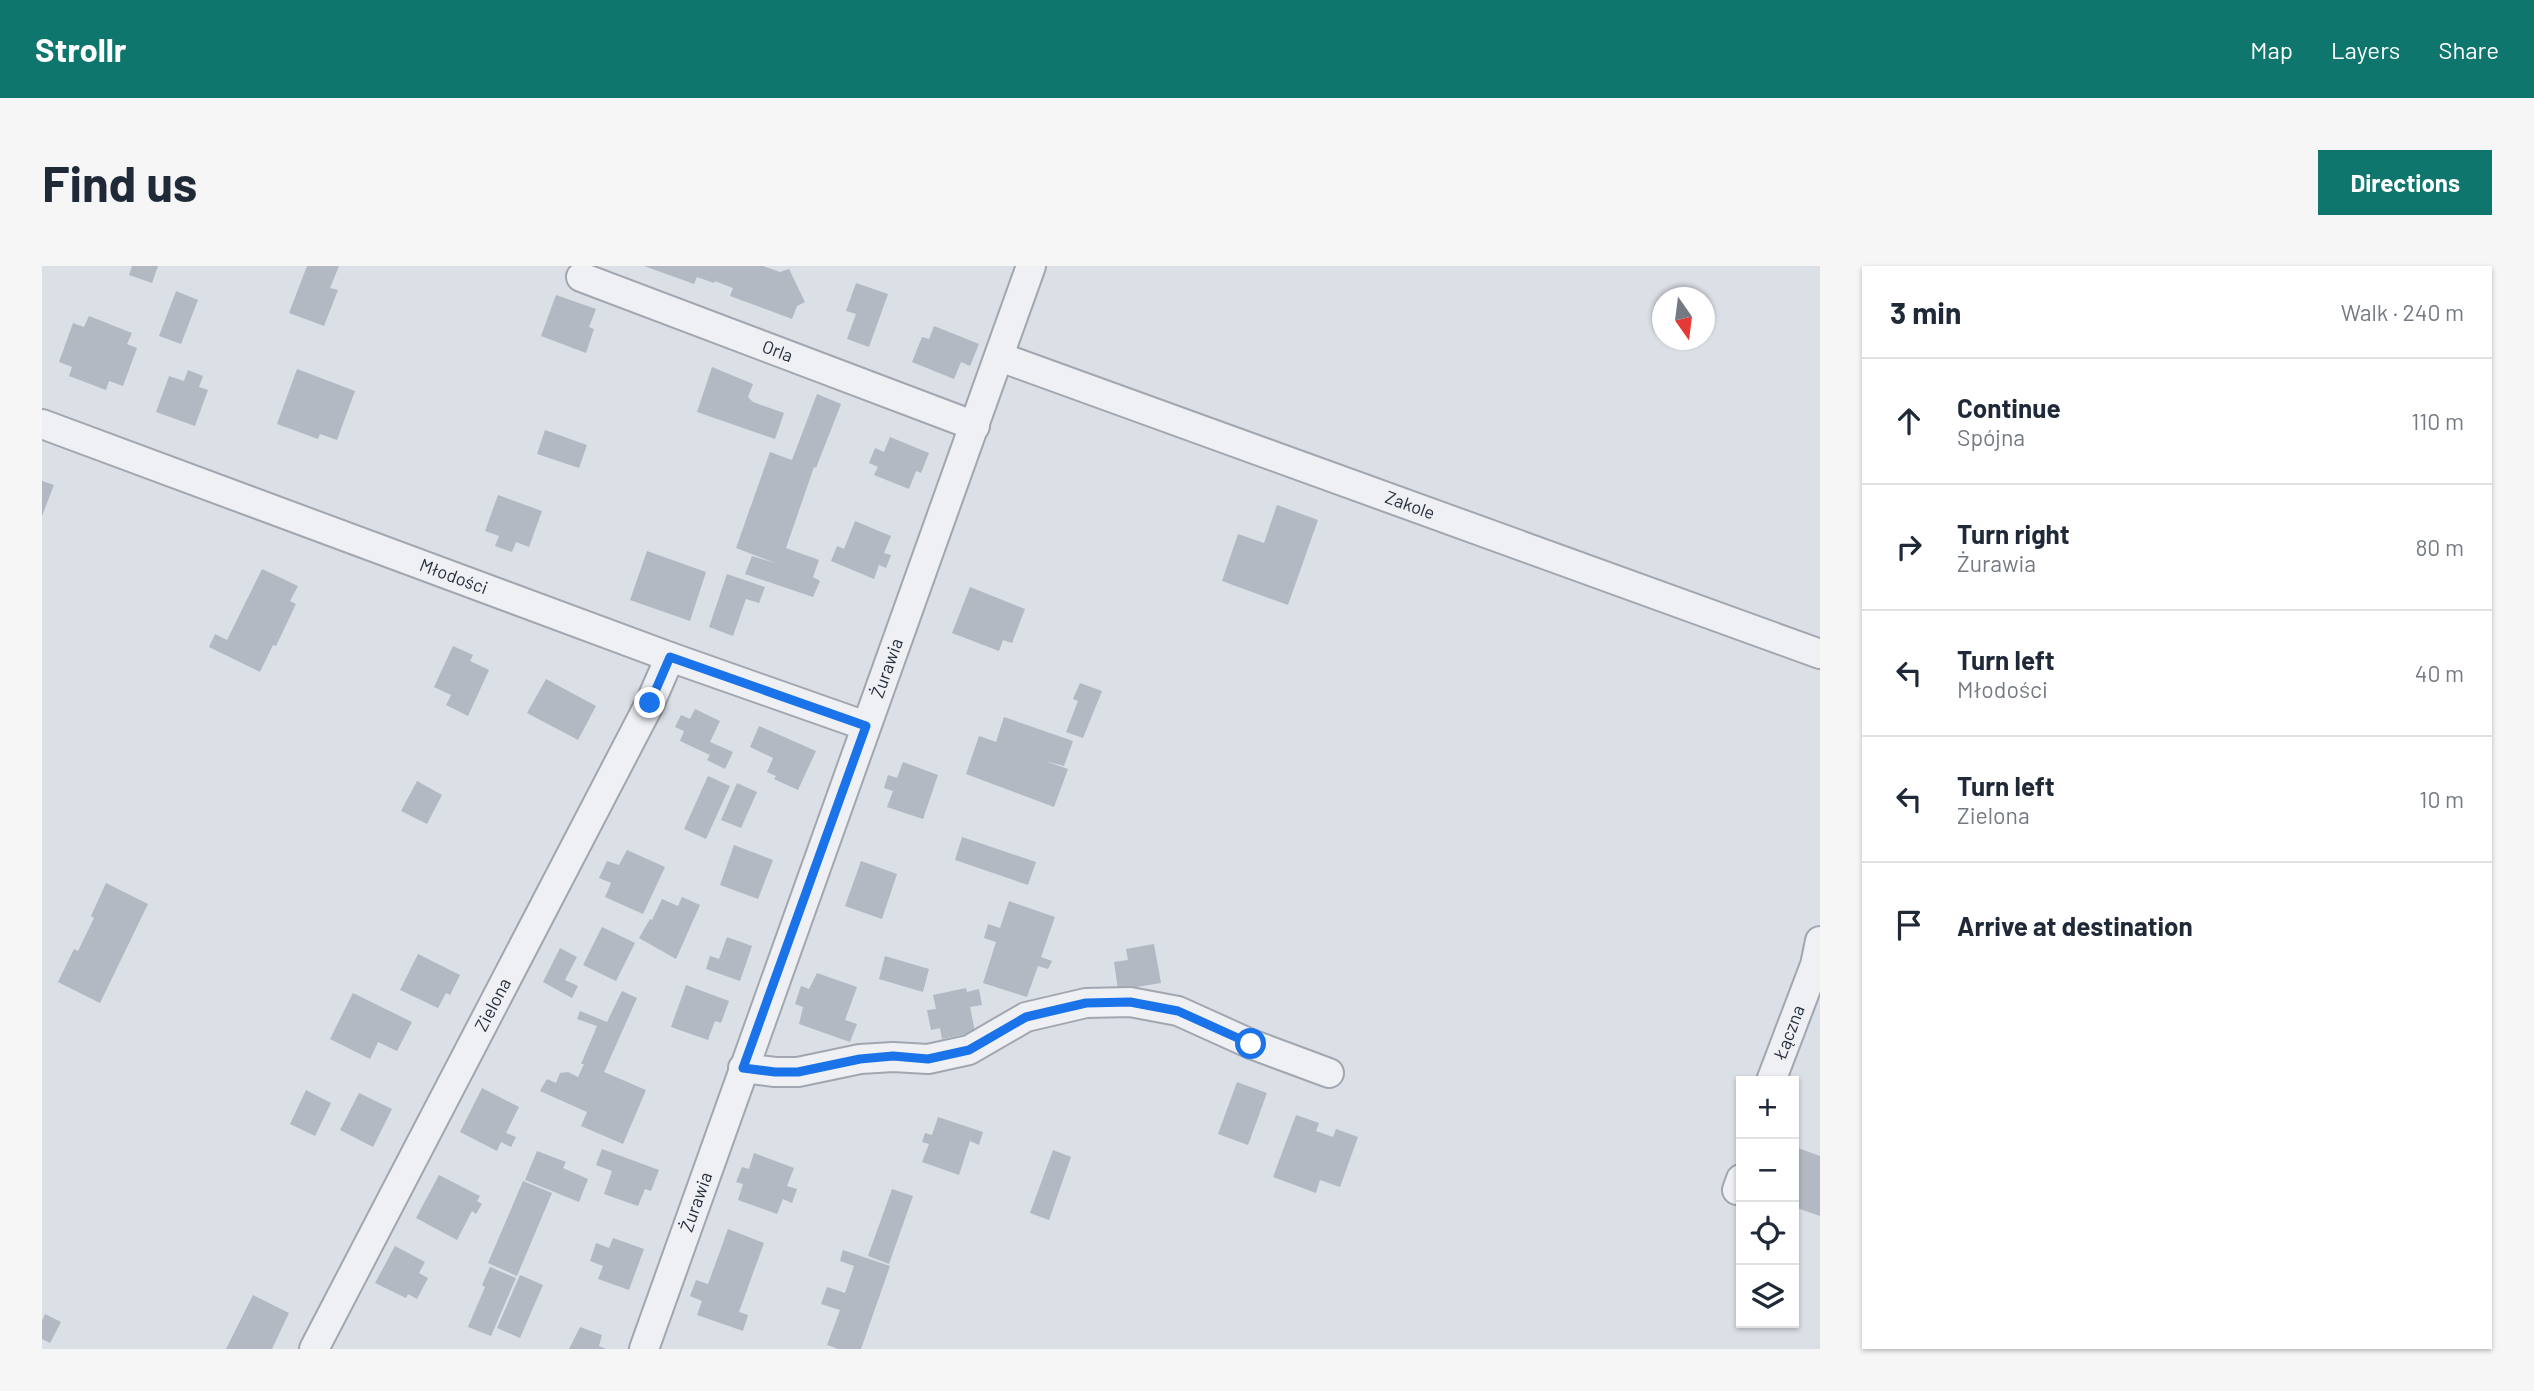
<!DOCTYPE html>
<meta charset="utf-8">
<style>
:root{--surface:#fff;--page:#f6f6f7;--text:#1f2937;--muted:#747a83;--line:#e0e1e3;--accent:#0f766e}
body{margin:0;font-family:Barlow,sans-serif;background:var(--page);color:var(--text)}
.controls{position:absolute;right:21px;bottom:21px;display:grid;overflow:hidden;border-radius:0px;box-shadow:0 2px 5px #0004}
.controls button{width:63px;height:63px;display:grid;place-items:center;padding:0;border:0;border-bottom:2px solid var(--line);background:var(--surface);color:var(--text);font:35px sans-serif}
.compass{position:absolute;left:1610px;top:21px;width:63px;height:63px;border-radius:50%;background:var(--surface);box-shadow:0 2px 5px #0004;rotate:166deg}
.stop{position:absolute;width:21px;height:21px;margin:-16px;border:5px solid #1a73e8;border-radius:50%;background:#fff}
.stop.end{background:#1a73e8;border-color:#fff;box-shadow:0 2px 7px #0008}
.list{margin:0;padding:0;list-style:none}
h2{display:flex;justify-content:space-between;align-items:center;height:91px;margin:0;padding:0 28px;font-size:30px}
h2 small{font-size:23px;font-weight:400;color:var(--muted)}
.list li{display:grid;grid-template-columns:46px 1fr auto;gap:21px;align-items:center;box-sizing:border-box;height:126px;padding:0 28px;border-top:2px solid var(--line)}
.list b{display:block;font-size:26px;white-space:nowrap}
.list p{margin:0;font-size:23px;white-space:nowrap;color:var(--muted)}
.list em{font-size:23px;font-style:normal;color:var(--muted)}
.icon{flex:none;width:38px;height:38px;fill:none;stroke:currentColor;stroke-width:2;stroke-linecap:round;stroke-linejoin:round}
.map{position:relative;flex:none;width:1778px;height:1083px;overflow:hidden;border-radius:0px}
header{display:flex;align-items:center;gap:42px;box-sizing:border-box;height:98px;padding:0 35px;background:var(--accent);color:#fff}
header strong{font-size:33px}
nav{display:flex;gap:38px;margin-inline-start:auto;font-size:24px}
.intro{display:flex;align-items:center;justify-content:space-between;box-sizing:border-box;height:168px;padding:0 42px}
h1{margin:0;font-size:49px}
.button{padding:18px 32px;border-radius:0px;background:var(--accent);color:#fff;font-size:24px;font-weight:700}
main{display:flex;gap:42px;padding:0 42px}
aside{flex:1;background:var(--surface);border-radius:0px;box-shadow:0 2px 5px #0004}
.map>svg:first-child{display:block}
.building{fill:#b2b9c3}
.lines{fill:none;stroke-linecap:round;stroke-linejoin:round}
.minor-casing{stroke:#a1a6b0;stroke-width:32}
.minor{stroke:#eef0f4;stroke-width:28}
.route{stroke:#1a73e8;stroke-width:9}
.labels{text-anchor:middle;stroke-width:5;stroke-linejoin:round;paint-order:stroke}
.street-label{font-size:18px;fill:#252e3c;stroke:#eaeef4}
</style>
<header>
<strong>Strollr</strong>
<nav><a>Map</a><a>Layers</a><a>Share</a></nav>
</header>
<div class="intro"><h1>Find us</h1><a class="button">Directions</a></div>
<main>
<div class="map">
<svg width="1778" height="1083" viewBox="0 0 1778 1083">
<rect width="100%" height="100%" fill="#dbdfe6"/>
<!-- building -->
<path class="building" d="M90,0H116L110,17L87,9Z
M265,0H297L288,22L296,24L282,60L247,47Z
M602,0H721L738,6L747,3L763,36L755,40L750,53L688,30L691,22L673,15L672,17L655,11L652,18Z
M814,17L846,28L827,81L805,73L814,48L804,45Z
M134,25L156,34L139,78L117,70Z
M514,29L554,43L547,61L552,63L544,87L499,70Z
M47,50L90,67L85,78L95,82L81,120L67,115L64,124L27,110L30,101L17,96L31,57L42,61Z
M892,60L937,78L928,100L919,96L912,113L870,96L880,71L887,73Z
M670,101L711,118L706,131L711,136L742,147L733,173L655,146Z
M255,103L313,125L295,174L278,168L276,173L235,158Z
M146,104L161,110L157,121L166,124L153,160L114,146L127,110L142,115Z
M775,128L799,138L774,202L772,201L744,282L777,294L771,311L778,315L771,331L703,308L710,290L736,298L694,282L728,186L750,194Z
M503,164L545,179L537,202L495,188Z
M848,171L887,187L879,207L874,205L867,223L832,209L836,201L827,197L833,182L842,186Z
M0,215L12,219L0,250Z
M456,229L500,245L487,281L474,276L470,286L453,280L457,270L443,265Z
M1235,239L1276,254L1246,339L1180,315L1196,268L1222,277Z
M813,255L849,270L842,287L849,289L844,302L837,299L832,313L789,295L795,280L802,283Z
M605,285L664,306L648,355L588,334Z
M220,303L256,320L248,335L254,338L234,380L231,379L218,406L167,381L173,368L185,374Z
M685,308L723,321L717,337L704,333L691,370L667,361Z
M928,321L983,343L970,377L961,374L957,385L910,367Z
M411,380L431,389L428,395L447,404L426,450L404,439L409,429L392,421Z
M504,413L554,440L536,474L485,447Z
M1038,417L1060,425L1041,472L1024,466L1036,435L1031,433Z
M653,443L678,455L668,476L691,486L683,503L665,494L668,489L638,475L642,465L633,461L639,449L648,453Z
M962,451L1031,475L1022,500L1003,495L1026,503L1012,541L924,508L937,470L954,476Z
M717,460L774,485L756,524L732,513L734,510L725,506L731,492L708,481Z
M861,496L896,509L881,553L845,541L851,525L842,522L846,509L855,512Z
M666,510L688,520L664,573L642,563Z
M375,515L400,529L385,558L359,545Z
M695,517L715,526L699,562L679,554Z
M920,571L994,596L986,619L913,594Z
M692,579L731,594L716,633L678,619Z
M585,584L623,601L601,648L563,631L569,617L557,612L565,595L577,599Z
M819,595L855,608L840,653L803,640Z
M64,617L106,638L58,737L16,716L32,683L36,685L52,652L49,650Z
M640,631L658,639L634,693L597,672L608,653L610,654L620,633L636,640Z
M967,635L1013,651L999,691L1010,695L1006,703L996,700L985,731L941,717L954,676L942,672L946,658L958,662Z
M560,661L593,677L574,715L541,699Z
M685,671L710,680L698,715L664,703L668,690L677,693Z
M1112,678L1119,717L1076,724L1072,696L1086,694L1084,683Z
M518,682L535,691L523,714L536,720L530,732L501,716Z
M376,688L418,709L408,729L404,727L396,742L358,724Z
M843,690L887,703L881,726L837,713Z
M775,707L815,721L803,754L815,758L808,776L757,758L761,741L753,738L759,720L767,723Z
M644,719L687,735L679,757L673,755L666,774L629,761Z
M924,722L925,726L937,723L940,739L928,741L933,766L900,773L898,762L889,764L885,744L894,743L891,729Z
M580,725L595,732L562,806L604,824L581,878L539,860L545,846L498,825L505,813L514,817L518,807L526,806L536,811L542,798H539L555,760L535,753L538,745L565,756Z
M311,727L370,756L355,785L336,776L328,793L288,773Z
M1195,816L1225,827L1206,879L1176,868Z
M440,822L477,841L464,867L474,871L469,881L459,876L455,885L418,866Z
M264,824L289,837L273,870L248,858Z
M317,827L350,843L331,881L298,864Z
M1254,849L1277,857L1274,865L1291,871L1294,863L1316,871L1298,921L1278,914L1274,927L1231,911Z
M896,851L941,866L937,879L928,875L917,909L880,896L887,878L880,876L883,867L890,869Z
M1756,882L1778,890V950L1752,941V893Z
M560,883L617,904L609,925L603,923L596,940L562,928L570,905L554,899Z
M1011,884L1029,891L1007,954L988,947Z
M495,885L524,896L521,902L546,913L537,936L483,914Z
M712,887L752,902L745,920L755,923L750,937L741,933L735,948L696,934L701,918L694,916L700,901L707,903Z
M397,909L438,930L435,935L440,938L434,948L430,945L415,974L374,952Z
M481,915L510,927L475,1010L446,997Z
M850,923L871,930L847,998L826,990Z
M686,963L722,977L697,1046L706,1049L701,1065L655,1049L660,1035L648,1030L654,1014L666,1018Z
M571,972L602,983L587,1024L556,1013L561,1000L548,995L554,977L567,982Z
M353,980L383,996L377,1007L386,1012L375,1033L366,1028L364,1032L333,1017Z
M801,984L848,1000L819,1083H796L785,1079L798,1044L779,1038L785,1021L803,1027L812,1000L798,995Z
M448,1001L474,1012L449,1070L426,1061L443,1021L440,1019Z
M478,1009L501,1019L478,1072L455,1062Z
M211,1029L247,1047L230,1083H184Z
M3,1048L19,1056L8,1077L0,1073V1055Z
M538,1061L560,1069L557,1080L564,1083H527Z"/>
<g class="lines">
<defs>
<g id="minor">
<path id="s1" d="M539,11L933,160"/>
<path id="s2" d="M958,91L1778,388"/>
<path id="s3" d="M0,158L628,391L824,460"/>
<path d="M701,802L733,806H756L818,793L851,791L886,793L927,784L984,751L1044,737L1088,736L1136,745L1209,778L1287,807"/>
<path id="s4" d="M1729,815L1773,699L1778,675"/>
<path d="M1695,924L1699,913"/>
<path id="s5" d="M272,1083L608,437L628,391"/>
<path id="s6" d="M602,1083L989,0"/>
</g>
</defs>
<!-- minor casing -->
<use href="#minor" class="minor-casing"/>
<!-- minor -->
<use href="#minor" class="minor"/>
</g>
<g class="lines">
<!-- route -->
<path class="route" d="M608,437L628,391L824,460L701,802L733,806H756L818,793L851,790L886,793L927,784L984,751L1044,737L1088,736L1136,745L1209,778"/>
</g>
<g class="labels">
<!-- street labels -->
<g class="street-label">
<text dy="6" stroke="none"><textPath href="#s1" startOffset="210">Orla</textPath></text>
<text dy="6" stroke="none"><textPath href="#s2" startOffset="436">Zakole</textPath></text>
<text dy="6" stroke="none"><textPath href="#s3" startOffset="439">Młodości</textPath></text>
<text dy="6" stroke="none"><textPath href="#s6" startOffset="723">Żurawia</textPath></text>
<text dy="6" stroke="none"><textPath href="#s5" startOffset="388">Zielona</textPath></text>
<text dy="6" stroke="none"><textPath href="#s4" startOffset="52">Łączna</textPath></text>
<text dy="6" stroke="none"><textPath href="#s6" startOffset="156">Żurawia</textPath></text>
</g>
</g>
</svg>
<div class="controls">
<button>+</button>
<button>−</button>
<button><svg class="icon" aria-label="locate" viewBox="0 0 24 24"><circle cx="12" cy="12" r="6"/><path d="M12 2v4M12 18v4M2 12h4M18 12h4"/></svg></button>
<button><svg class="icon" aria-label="layers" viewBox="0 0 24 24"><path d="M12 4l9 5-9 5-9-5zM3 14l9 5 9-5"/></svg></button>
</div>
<svg class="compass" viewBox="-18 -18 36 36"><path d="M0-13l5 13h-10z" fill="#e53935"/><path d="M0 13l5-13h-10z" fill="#747a83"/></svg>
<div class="stop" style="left:1209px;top:778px"></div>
<div class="stop end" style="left:608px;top:437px"></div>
</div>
<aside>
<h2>3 min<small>Walk · 240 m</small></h2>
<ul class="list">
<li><svg class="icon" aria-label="ahead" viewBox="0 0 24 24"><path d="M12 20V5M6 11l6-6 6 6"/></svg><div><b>Continue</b><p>Spójna</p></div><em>110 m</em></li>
<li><svg class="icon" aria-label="right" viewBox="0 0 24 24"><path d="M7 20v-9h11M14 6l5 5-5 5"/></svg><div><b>Turn right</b><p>Żurawia</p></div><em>80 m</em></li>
<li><svg class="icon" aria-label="left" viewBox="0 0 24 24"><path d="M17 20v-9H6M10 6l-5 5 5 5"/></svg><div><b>Turn left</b><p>Młodości</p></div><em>40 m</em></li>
<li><svg class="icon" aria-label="left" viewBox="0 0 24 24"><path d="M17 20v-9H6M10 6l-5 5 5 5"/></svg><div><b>Turn left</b><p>Zielona</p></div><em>10 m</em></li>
<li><svg class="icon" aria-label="arrive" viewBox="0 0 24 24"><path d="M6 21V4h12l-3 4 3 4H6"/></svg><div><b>Arrive at destination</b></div></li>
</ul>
</aside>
</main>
